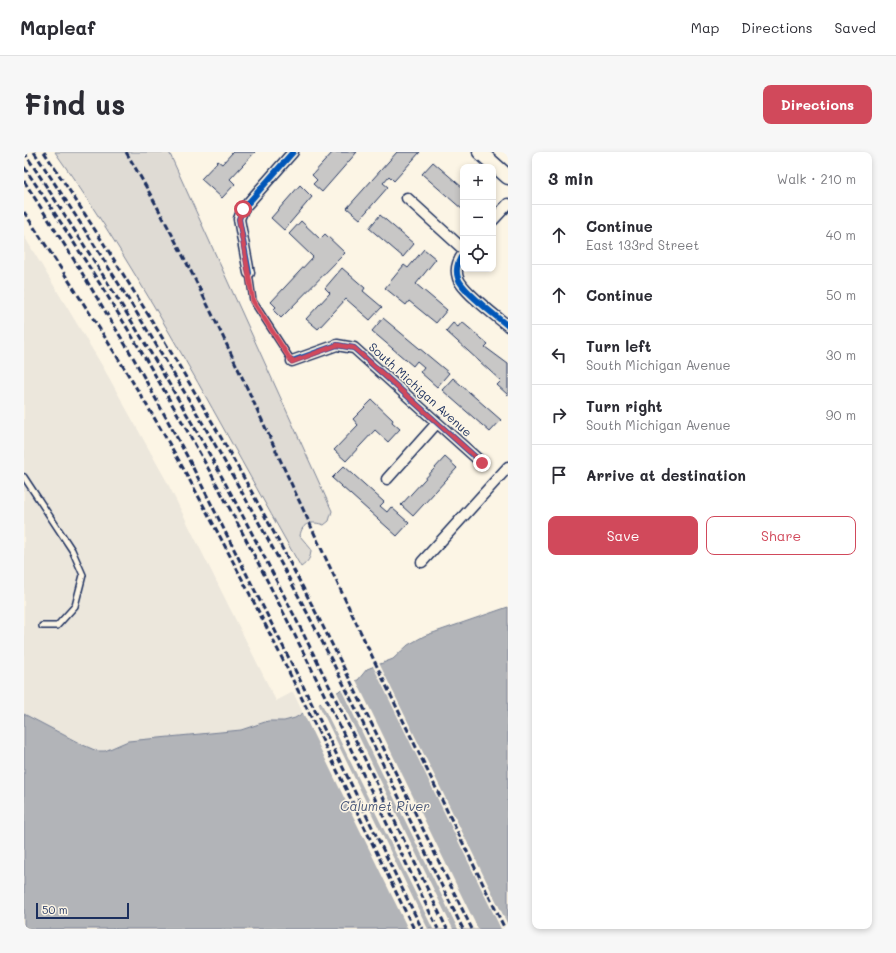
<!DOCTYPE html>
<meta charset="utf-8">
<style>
:root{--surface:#fff;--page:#f7f7f7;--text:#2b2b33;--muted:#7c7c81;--line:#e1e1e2;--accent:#d1495b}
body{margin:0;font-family:Mali,sans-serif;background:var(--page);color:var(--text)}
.controls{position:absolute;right:12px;top:12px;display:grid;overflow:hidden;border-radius:8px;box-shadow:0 2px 6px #0003}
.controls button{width:36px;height:36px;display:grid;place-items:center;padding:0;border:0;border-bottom:1px solid var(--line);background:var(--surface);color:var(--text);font:20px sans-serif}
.scale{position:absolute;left:12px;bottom:10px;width:93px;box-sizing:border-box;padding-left:4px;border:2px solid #1b2f5e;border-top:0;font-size:11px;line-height:14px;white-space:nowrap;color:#1b2f5e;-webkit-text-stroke:3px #fcf5e5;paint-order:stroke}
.stop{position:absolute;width:12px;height:12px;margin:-9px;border:3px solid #d1495b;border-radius:50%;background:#fff}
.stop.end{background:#d1495b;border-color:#fff;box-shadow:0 1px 4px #0008}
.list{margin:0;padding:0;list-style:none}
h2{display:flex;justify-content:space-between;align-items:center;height:52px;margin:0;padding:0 16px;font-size:17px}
h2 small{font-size:13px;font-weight:400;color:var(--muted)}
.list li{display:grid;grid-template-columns:26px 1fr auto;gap:12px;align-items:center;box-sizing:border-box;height:60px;padding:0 16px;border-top:1px solid var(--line)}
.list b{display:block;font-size:15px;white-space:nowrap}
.list p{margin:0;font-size:13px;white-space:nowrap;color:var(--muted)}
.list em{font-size:13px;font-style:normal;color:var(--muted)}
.actions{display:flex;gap:8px;padding:12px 16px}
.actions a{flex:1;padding:9px 0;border:1px solid var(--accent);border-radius:8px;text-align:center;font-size:14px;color:var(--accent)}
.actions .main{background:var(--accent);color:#fff}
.icon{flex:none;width:22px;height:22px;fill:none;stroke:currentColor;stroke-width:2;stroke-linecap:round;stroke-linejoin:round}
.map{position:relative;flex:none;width:484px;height:777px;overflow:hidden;border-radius:8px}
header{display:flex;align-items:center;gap:24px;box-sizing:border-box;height:56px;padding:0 20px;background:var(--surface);border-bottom:1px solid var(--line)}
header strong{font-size:19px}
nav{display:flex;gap:22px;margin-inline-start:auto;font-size:14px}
.intro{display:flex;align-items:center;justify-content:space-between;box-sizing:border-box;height:96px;padding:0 24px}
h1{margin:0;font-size:28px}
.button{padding:10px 18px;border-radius:8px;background:var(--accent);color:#fff;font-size:14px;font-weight:700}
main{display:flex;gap:24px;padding:0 24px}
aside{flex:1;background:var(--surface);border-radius:8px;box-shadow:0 2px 6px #0003}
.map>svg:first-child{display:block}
.built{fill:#ece7dc}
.green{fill:#dfdbd4;stroke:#7d8599}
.water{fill:#b2b4b8;stroke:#767f94}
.pier{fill:#fcf5e5}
.building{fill:#c8c7c6;stroke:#1b2f5e}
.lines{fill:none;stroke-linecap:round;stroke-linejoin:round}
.lane-casing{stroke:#1b2f5e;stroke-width:8}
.street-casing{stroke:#1b2f5e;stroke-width:13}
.secondary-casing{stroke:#1b2f5e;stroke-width:17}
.lane{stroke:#fcf5e5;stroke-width:5}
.street{stroke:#fcf5e5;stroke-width:10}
.secondary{stroke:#fcf5e5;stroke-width:14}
.rail{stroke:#1b2f5e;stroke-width:3;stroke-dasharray:6 3;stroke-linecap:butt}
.cycleway-casing{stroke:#fcf5e5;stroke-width:8}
.cycleway{stroke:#0057b8;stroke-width:6}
.route{stroke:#d1495b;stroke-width:5}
.labels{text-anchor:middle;stroke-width:3;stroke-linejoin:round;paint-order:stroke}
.street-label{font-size:12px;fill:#1b2f5e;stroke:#fcf5e5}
.water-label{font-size:13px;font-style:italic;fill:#485779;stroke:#fcf5e5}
</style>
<header>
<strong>Mapleaf</strong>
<nav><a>Map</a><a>Directions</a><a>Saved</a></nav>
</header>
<div class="intro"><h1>Find us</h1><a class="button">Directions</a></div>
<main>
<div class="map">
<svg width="484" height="777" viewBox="0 0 484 777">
<rect width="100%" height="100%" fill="#fcf5e5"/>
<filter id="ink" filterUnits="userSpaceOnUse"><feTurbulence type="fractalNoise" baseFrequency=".025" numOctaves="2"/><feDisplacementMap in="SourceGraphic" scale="8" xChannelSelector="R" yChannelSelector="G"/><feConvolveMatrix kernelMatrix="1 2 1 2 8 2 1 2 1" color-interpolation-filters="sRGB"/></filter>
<g filter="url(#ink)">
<!-- built -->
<path class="built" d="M0,84L79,215L142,328L252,549L269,540L279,561L271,566L254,570L244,569L217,578L104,589L82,599H74L59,593L0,562Z"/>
<!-- green -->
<path class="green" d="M31,0H145L308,359L305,369L300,373C288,369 278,370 276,384L287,397C287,406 284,410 277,415C197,275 124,131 31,0Z"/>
<!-- water -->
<path class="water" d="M484,455V777H0V562L59,593L73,599H81L104,589L217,578L244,569H260L271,566L315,539L325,530L334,528L343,517L369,507L384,493L400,484Z"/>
<!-- pier -->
<path class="pier" d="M350,511H355L484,773V777H477L348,512Z
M331,526L454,777H434L316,535L324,528Z
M312,538L429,777H409L296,548Z
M293,549L404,777H384L278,559Z"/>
<!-- building -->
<path class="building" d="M209,0H231L206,27L211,32L198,46L177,27L194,9L198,12Z
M309,0H333L298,40L289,32L293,28L288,23Z
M373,0H396L370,29L365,24L359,31L364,35L336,67L323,56Z
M409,10L439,36V58L398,22Z
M276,33L288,45L260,78L247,66Z
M356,63L390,92L379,105L345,76Z
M277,69L296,87L301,82L321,101L257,166L249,158L252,155L247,150L289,105L265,82Z
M400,97L412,107L392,132L423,158L412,171L385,149L382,153L361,136L380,113L384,116Z
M318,116L341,136L339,139L358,155L346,168L322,147L294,177L282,167L306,141L301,136Z
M359,166L425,221L413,235L396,220L400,215L393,209L389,214L348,179Z
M438,170L464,192L461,195L484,212V243L473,233L477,229L422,179L429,171L434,175Z
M429,226L477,268L466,280L418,238Z
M348,248L369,268L368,270L376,277L364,290L351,278L322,309L310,298L334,273L329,267Z
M421,305L433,316L389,364L377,353Z
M320,314L360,350L356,354L363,360L367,355L385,371L373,384L308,326Z"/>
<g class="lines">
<defs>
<path id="lane" d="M225,121L229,149L268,209
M0,325L48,398L59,423L51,454L33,474H18"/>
<path id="street" d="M383,46L439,97
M469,68L484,52
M439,102C434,109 431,117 434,126C438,139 472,164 484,174
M225,121L215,67L219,57L269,0
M268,209L313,193L330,196L458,311
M363,327L413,271
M398,410L484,315"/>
<path id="secondary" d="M456,0L484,25"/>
</defs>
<!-- lane casing -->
<use href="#lane" class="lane-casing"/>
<!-- street casing -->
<use href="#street" class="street-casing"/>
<!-- secondary casing -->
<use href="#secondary" class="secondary-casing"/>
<!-- lane -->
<use href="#lane" class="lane"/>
<!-- street -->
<use href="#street" class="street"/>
<!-- secondary -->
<use href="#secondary" class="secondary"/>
<!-- rail -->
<path class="rail" d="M0,0C60,92 119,185 173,280C264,442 342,611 423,777
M10,0C106,145 196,295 277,449C334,557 385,668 439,777
M20,0C108,132 191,269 265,409C329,530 387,654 448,777
M102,0C172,118 227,246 285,370C348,507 415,642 481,777
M0,15C62,107 120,201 174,298C260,454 336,617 414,777
M0,29L52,111L110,207L163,304L279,534L398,777
M0,60C53,141 106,222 154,307C239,460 313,620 390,777"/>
<defs>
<path id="cycleway" d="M439,102C434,109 431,117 434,126C438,139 472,164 484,174
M225,121L215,67L219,57L269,0
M268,209L313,193L330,196L458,311"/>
</defs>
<!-- cycleway casing -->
<use href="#cycleway" class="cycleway-casing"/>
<!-- cycleway -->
<use href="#cycleway" class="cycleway"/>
</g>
</g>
<g class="lines" filter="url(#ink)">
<!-- route -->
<path class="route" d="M219,57L215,67L229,149L268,210L313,193L330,196L458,311"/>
</g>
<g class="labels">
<!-- street labels -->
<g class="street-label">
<text transform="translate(396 238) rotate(42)" y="4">South Michigan Avenue</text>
</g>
<!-- water labels -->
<g class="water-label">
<text x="361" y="659">Calumet River</text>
</g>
</g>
</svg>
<div class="controls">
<button>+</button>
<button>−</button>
<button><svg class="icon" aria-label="locate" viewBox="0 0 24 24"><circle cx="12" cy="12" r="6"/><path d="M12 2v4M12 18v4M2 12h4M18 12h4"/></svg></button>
</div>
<div class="scale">50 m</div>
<div class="stop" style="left:219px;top:57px"></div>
<div class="stop end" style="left:458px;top:311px"></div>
</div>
<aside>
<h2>3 min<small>Walk · 210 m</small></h2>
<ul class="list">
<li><svg class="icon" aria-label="ahead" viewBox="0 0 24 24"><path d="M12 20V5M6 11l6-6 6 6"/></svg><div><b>Continue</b><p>East 133rd Street</p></div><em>40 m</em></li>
<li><svg class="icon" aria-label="ahead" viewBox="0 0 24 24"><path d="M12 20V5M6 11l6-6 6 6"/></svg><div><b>Continue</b></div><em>50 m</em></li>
<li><svg class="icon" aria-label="left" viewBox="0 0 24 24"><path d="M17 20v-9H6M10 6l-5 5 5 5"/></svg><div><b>Turn left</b><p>South Michigan Avenue</p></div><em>30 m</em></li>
<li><svg class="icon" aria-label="right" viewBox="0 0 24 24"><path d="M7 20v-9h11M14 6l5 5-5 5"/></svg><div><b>Turn right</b><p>South Michigan Avenue</p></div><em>90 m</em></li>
<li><svg class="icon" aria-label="arrive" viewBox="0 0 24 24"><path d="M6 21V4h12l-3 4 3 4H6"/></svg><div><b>Arrive at destination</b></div></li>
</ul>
<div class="actions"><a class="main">Save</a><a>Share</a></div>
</aside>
</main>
